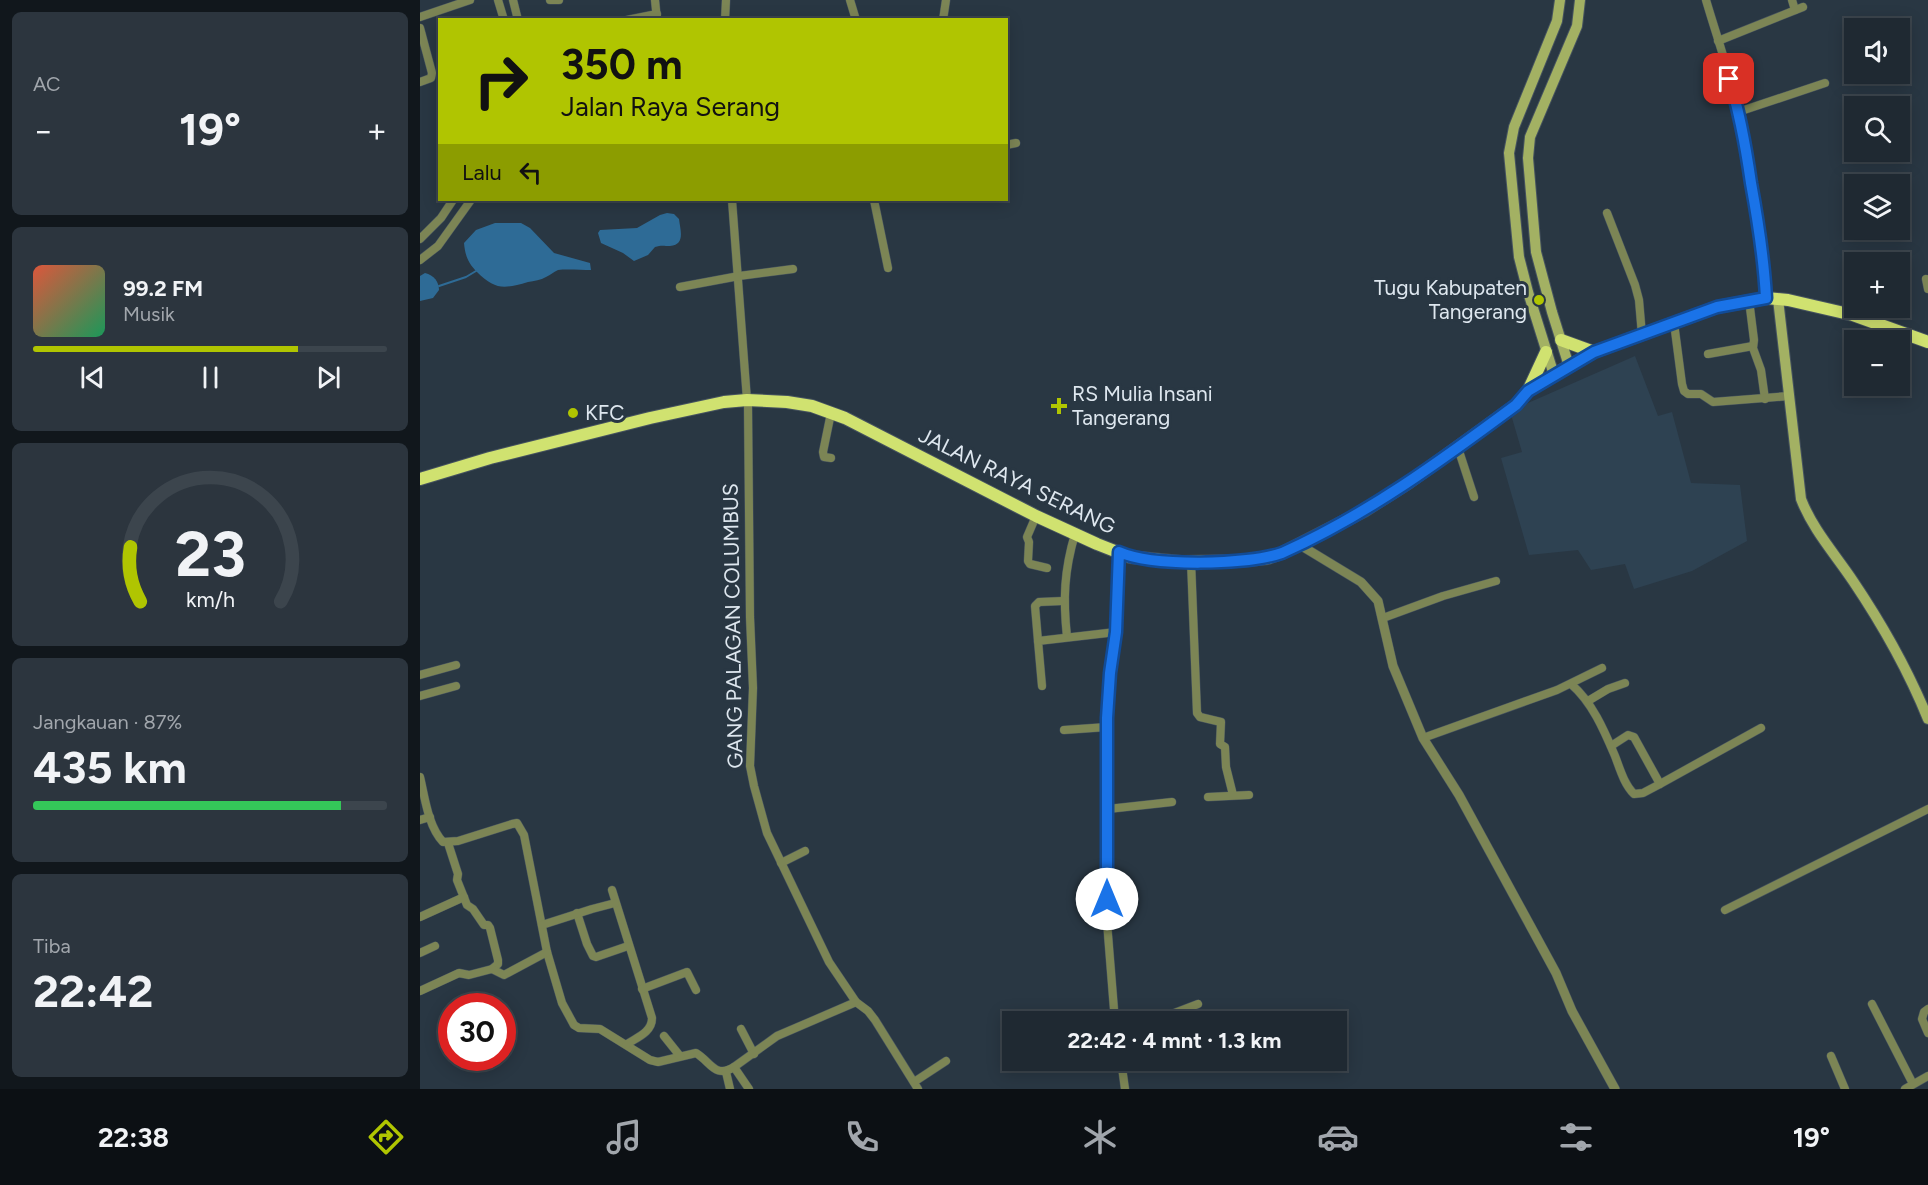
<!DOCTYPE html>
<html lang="id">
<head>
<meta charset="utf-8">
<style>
	:root { --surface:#1f2932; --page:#2c353e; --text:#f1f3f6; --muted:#a1a6ac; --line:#3c454d; --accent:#b0c501 }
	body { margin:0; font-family:Figtree,sans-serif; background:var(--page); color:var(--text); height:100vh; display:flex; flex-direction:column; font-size:22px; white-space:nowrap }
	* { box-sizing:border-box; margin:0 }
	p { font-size:20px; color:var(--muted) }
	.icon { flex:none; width:33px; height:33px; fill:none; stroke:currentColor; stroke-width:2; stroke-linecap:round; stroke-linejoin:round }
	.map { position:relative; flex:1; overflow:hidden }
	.sheet { display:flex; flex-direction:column; gap:12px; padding:12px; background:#11171c; width:420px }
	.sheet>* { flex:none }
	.banner { position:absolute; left:18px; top:18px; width:570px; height:183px; border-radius:0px; box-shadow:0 3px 15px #0003,0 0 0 2px var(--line); background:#b0c501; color:#111; overflow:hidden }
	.fabs { position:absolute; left:1424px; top:18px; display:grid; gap:12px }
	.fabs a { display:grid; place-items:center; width:66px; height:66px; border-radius:0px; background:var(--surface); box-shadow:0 3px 15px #0003,0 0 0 2px var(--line); font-size:30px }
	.speed { position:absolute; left:18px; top:993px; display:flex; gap:12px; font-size:30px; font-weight:700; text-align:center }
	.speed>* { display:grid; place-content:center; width:78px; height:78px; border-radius:50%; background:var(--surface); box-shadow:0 3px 15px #0003,0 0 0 2px var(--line); line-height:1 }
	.speed .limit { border:9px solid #d22; background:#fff; color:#111 }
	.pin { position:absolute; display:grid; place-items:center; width:51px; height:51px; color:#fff; margin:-26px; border-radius:12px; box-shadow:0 3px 9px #0006 }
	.me { position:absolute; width:66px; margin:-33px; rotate:0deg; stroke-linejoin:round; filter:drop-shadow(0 0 4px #0008) }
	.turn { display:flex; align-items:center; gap:21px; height:126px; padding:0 24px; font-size:27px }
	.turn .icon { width:78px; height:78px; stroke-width:2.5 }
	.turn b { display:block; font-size:42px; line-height:51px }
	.then { display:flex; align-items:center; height:57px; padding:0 24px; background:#0003; gap:12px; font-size:22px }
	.big { font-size:45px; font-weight:700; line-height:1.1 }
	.sheet .widget { flex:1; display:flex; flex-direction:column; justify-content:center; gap:9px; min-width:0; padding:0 21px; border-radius:9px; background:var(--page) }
	.sheet .dial { align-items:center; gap:0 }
	.dial svg { height:156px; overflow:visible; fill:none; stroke:var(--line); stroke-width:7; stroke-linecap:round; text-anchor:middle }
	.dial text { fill:var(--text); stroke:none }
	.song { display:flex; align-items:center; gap:18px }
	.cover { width:72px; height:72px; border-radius:9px; background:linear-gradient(135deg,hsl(10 70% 55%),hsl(150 70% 35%)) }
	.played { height:6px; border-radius:3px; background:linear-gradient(90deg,var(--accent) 75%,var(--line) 75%) }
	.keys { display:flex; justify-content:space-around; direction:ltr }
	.heat { display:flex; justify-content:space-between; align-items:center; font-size:33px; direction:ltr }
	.charge { height:9px; border-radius:4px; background:linear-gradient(90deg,#34c759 87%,var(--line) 0) }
	.trip { position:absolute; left:582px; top:1011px; width:345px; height:60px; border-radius:0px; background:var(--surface); box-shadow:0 3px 15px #0003,0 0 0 2px var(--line); font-weight:700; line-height:60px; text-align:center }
	.menu { display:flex; height:96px; justify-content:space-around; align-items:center; background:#0c1014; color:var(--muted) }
	.menu .icon { width:42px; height:42px }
	.menu .selected { color:var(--accent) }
	.menu b { font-size:27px; color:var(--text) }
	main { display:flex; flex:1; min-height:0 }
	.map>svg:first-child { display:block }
	.built { fill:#2e4252 }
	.water { fill:#2e6b96 }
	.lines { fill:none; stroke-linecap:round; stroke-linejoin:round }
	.stream { stroke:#2e6b96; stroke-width:2 }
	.minor-casing { stroke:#46535f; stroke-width:9 }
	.tertiary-casing { stroke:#46535f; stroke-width:10 }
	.secondary-casing { stroke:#46535f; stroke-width:12 }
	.trunk-casing { stroke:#46535f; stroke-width:14 }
	.minor { stroke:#7c8555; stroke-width:8 }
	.tertiary { stroke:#7c8555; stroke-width:9 }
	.secondary { stroke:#a3b163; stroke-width:10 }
	.trunk { stroke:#d0e270; stroke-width:12 }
	.route-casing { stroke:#114b97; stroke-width:15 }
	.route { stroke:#1a73e8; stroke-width:10 }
	.poi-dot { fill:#b0c501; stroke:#293743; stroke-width:2 }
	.labels { text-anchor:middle; stroke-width:6; stroke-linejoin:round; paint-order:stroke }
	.poi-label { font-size:21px; fill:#dee7ef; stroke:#293743; text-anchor:start }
	.street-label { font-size:21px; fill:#dee7ef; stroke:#293743 }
</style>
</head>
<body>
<main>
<section class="sheet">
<div class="widget"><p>AC</p>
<div class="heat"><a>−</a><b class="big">19°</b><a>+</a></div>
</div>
<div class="widget">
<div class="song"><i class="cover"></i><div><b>99.2 FM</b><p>Musik</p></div></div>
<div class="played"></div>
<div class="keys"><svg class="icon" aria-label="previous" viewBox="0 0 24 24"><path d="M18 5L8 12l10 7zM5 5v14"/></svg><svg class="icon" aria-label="pause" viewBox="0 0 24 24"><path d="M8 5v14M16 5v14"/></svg><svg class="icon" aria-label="next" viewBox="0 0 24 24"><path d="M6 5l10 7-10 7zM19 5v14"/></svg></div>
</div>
<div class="widget dial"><svg viewBox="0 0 100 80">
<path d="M14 69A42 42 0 1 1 86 69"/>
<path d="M14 69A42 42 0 0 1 9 41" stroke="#b0c501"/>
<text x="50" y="56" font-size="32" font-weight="700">23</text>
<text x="50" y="72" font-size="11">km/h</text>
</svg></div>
<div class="widget"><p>Jangkauan · 87%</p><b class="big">435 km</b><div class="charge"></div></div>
<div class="widget"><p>Tiba</p><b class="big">22:42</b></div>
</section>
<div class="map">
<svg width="1508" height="1089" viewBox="0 0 1508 1089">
	<rect width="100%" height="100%" fill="#293743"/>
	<path class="built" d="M1215 356 1238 416 1252 412 1271 483 1320 485 1327 541 1272 571 1214 589 1205 564 1171 570 1158 550 1109 555 1081 458 1102 452 1090 411Z"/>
	<g class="water">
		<path d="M247 213 254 214 259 219C260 229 266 245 250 246 244 246 241 245 235 247L228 255 214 261 203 253 181 243 178 233 180 230 217 228 240 215Z"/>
		<path d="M75 223H101L110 228 134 253 170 263 171 270C162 270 146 269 138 270 133 272 131 275 126 277 121 280 114 281 108 282 84 289 75 290 57 272 48 263 45 255 44 243L56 230Z"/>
		<path d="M5 273C14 275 19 282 19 290L13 298 0 301V276Z"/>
	</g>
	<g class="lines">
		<path class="stream" d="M19 286 46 277 56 271"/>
		<defs>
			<g id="minor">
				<path d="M78 0 84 20"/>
				<path d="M93 0 98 20"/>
				<path d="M130 0H139"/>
				<path d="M235 0 237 20"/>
				<path d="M430 0 436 20"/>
				<path d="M1286 0C1296 34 1308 68 1316 102 1331 165 1343 233 1346 298"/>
				<path d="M1372 0 1375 10"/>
				<path d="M0 17 50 0"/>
				<path d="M207 20 237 14"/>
				<path d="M305 20 306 0"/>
				<path d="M523 20 526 0"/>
				<path d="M0 28 12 73 11 78 0 82"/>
				<path d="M1298 41 1383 7"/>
				<path d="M1318 112 1405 83"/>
				<path d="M586 145 596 143"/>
				<path d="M312 200 327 400"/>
				<path d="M454 200 468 268"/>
				<path d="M1187 213 1215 285 1219 300 1222 335"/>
				<path d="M0 239 21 218 33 200"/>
				<path d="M0 260 18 246 51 200"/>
				<path d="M1506 279 1508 289"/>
				<path d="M260 287 319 276 373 269"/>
				<path d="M1329 300 1334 340 1333 348 1341 370 1345 399"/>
				<path d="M1254 323 1262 384 1264 391 1268 394H1281L1293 402 1369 396"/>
				<path d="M1288 354 1333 346"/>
				<path d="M328 405 330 617 333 688 330 766 334 786 347 833 409 962 436 1002 448 1011 455 1020 498 1089"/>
				<path d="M1038 448 1054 497"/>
				<path d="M411 458 404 457 403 452 411 413"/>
				<path d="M616 516 607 537 609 542 608 561 610 564 627 568"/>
				<path d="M771 561 777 713 780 717 801 722 800 744 805 747 806 767 813 795"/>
				<path d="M963 618 1023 596 1076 581"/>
				<path d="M647 637C643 599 644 571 655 534"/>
				<path d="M618 641 615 606 619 602 643 601"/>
				<path d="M0 675 36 665"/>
				<path d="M1151 684C1172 702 1184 730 1195 756 1200 769 1204 784 1214 794L1223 793 1240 784 1341 728"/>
				<path d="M622 686 618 641 696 632"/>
				<path d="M0 696 36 686"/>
				<path d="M1168 701 1188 689 1205 683"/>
				<path d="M644 730 687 727"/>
				<path d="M1003 738 1137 690 1182 668"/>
				<path d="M1191 746 1208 735 1214 737 1240 784"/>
				<path d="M0 777C5 798 8 826 23 842L38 841 92 824 97 823 104 835 127 952 142 1003 154 1025 159 1028 180 1029 230 1060 238 1062 276 1053C291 1062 295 1079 314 1067"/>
				<path d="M788 797 829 795"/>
				<path d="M688 809 752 802"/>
				<path d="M0 820 10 817"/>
				<path d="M28 843 38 874 37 880 47 905 53 909 64 925H68L70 928 78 960V964L72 969"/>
				<path d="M361 863 385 851"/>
				<path d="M192 890 232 1018C232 1032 218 1037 207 1044"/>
				<path d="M1305 910 1508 809"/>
				<path d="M157 913 167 944 173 956 176 957 208 946"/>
				<path d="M0 917 44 897"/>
				<path d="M122 925 172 909 195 903"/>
				<path d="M0 953 15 946"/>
				<path d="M222 989 267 972 276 990"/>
				<path d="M0 991 39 973 49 975 72 969 84 975 127 952"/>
				<path d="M1452 1004 1493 1084"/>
				<path d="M1508 1009 1504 1012 1502 1019 1508 1033"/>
				<path d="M695 1022 687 922 686 763 690 673 696 632 699 552"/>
				<path d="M731 1022 778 1004"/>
				<path d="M321 1029 334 1054"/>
				<path d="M244 1036 260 1056"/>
				<path d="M1411 1056 1425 1089"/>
				<path d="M701 1060 705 1089"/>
				<path d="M306 1072 310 1089"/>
				<path d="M494 1082 526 1061"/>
				<path d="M329 1089 314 1067 357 1036 436 1002"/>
				<path d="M1485 1089 1508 1076"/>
			</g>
			<path id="tertiary" d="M880 545 941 582 958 601 973 666 1003 738 1039 795 1136 973 1152 1011 1195 1089"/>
			<g id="secondary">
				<path d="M1358 299 1381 499C1393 530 1415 554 1433 581 1462 624 1488 670 1508 719"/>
				<path d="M1149 366 1132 312 1116 252 1108 158 1110 137 1157 26 1160 0"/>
				<path d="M1134 375 1108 292 1099 257 1089 153 1094 127 1137 21 1140 0"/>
			</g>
			<g id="trunk">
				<path d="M1141 340 1174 352"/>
				<path d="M1108 391 1126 352"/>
				<path d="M0 479 70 458 230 418 304 402 327 400 367 402 392 406 425 418 616 516 677 544 710 557 761 562 819 561 848 558 862 553 944 511 988 483 1096 405 1108 391 1140 371 1174 352 1297 307 1346 298 1368 300 1433 315 1508 342"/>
			</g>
		</defs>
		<use href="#minor" class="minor-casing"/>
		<use href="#tertiary" class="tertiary-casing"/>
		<use href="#secondary" class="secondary-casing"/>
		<use href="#trunk" class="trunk-casing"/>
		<use href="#minor" class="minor"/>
		<use href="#tertiary" class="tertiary"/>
		<use href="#secondary" class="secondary"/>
		<use href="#trunk" class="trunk"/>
	</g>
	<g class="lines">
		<defs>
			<path id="route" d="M687 899V718L690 673 696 632 699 552C733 567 827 565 862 553 947 515 1022 460 1096 405L1108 391 1174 352 1297 307 1346 298C1344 259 1338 221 1331 183 1326 148 1320 113 1309 79"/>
		</defs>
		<use href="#route" class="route-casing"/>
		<use href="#route" class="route"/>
	</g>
	<g class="poi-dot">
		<circle cx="1119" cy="300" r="6"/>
		<path d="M636 397h6v6h6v6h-6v6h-6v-6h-6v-6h6z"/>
		<circle cx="153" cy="413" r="6"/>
	</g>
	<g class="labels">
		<g class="poi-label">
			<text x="1107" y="295" text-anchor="end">Tugu Kabupaten<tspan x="1107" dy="24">Tangerang</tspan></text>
			<text x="652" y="401">RS Mulia Insani<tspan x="652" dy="24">Tangerang</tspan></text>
			<text x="165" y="420">KFC</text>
		</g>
		<g class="street-label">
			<text transform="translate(597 481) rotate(26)" y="7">JALAN RAYA SERANG</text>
			<text transform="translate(313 626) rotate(-91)" y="7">GANG PALAGAN COLUMBUS</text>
		</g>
	</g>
</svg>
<div class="fabs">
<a><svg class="icon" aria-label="sound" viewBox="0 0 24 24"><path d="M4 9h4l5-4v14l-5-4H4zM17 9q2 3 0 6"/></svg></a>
<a><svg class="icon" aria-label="search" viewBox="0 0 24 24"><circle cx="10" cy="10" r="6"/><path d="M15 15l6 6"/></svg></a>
<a><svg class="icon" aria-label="layers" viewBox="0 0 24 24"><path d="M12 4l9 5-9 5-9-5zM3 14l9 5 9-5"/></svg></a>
<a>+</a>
<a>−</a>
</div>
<div class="speed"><div class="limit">30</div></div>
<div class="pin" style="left:1309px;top:79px;background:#d93025"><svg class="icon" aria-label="arrive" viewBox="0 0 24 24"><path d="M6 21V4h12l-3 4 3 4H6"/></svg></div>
<svg class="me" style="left:687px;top:899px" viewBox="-20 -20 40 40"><circle r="19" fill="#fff"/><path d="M0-13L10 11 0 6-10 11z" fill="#1a73e8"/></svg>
<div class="trip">22:42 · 4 mnt · 1.3 km</div>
<div class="banner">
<div class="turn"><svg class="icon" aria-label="right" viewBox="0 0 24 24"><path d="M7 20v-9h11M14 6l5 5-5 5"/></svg><div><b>350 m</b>Jalan Raya Serang</div></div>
<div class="then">Lalu<svg class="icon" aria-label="left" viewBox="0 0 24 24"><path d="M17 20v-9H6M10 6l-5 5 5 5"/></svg></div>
</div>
</div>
</main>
<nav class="menu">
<b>22:38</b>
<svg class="icon selected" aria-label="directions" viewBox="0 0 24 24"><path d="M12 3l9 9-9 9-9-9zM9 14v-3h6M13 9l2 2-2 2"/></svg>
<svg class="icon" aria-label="music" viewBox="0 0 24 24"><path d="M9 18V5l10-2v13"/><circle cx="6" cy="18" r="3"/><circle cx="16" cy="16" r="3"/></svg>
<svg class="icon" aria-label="phone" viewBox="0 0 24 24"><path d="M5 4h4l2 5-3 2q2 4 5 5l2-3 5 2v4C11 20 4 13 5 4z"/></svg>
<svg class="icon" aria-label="climate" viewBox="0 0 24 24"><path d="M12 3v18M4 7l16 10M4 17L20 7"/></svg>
<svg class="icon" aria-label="car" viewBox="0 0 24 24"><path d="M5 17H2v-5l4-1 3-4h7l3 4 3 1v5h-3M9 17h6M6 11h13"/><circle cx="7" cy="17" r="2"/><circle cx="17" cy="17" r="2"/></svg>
<svg class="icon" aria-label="filters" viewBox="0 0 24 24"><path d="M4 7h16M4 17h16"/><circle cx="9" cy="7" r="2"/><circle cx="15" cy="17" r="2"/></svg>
<b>19°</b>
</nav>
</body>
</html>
